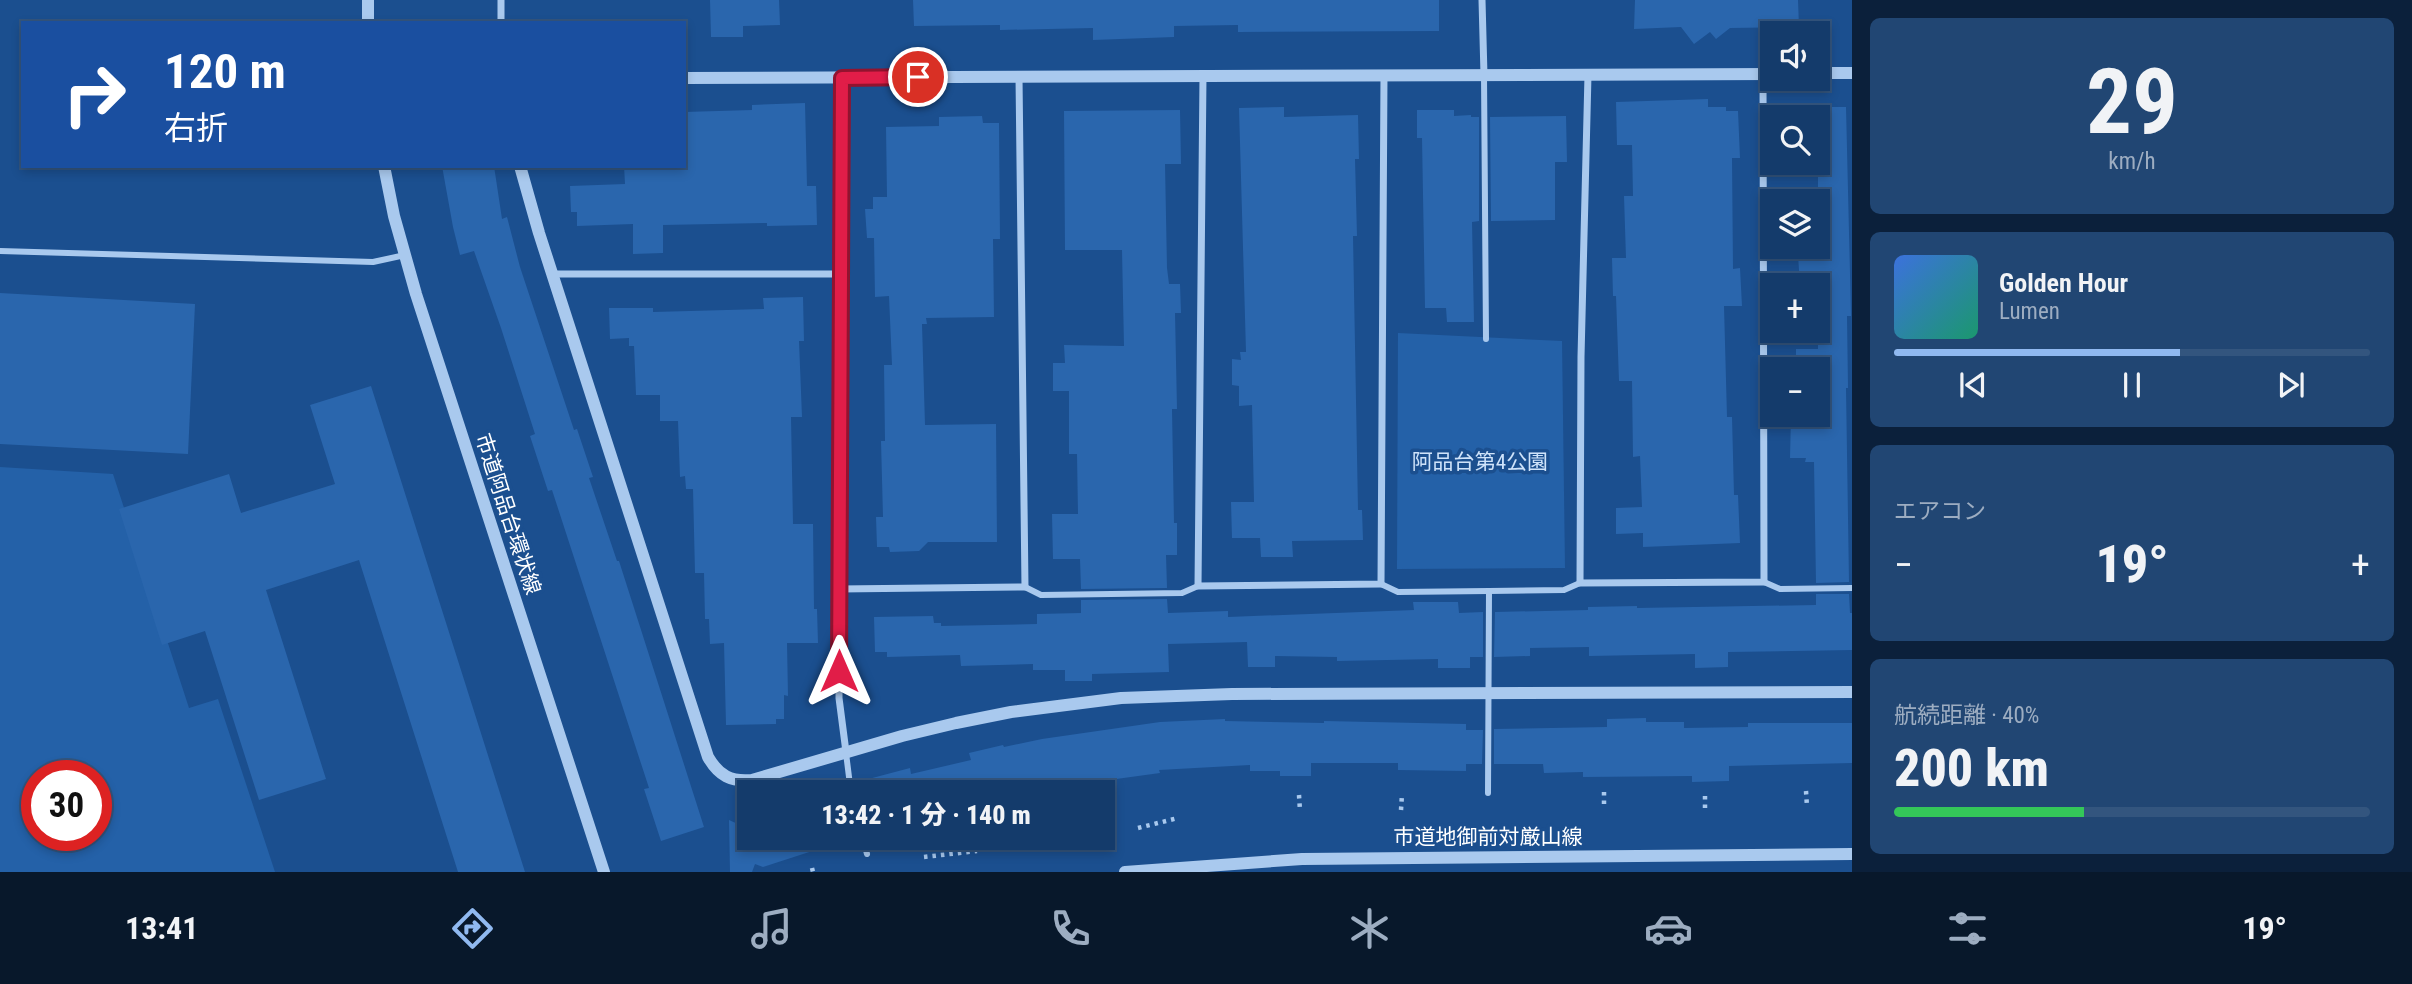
<!DOCTYPE html>
<html lang="ja">
<head>
<meta charset="utf-8">
<style>
	:root { --surface:#143b6b; --page:#214673; --text:#f1f3f6; --muted:#9dadc1; --line:#33557e; --accent:#90b9f0 }
	body { margin:0; font-family:"Roboto Condensed","Noto Sans JP",sans-serif; background:var(--page); color:var(--text); height:100vh; display:flex; flex-direction:column; font-size:26px; white-space:nowrap }
	* { box-sizing:border-box; margin:0 }
	p { font-size:23px; color:var(--muted) }
	.icon { flex:none; width:38px; height:38px; fill:none; stroke:currentColor; stroke-width:2; stroke-linecap:round; stroke-linejoin:round }
	.map { position:relative; flex:1; overflow:hidden }
	.sheet { display:flex; flex-direction:column; gap:18px; padding:18px; background:#0b203b; width:560px }
	.sheet>* { flex:none }
	.guide { position:absolute; left:21px; top:21px; width:665px; height:147px; border-radius:0px; box-shadow:0 4px 10px #0003,0 0 0 2px var(--line); background:#1a4fa0; color:#fff; overflow:hidden }
	.fabs { position:absolute; left:1760px; top:21px; display:grid; gap:14px }
	.fabs a { display:grid; place-items:center; width:70px; height:70px; border-radius:0px; background:var(--surface); box-shadow:0 4px 10px #0003,0 0 0 2px var(--line); font-size:35px }
	.speed { position:absolute; left:21px; top:760px; display:flex; gap:14px; font-size:35px; font-weight:700; text-align:center }
	.speed>* { display:grid; place-content:center; width:91px; height:91px; border-radius:50%; background:var(--surface); box-shadow:0 4px 10px #0003,0 0 0 2px var(--line); line-height:1 }
	.speed .limit { border:10px solid #d22; background:#fff; color:#111 }
	.pin { position:absolute; display:grid; place-items:center; width:60px; height:60px; color:#fff; margin:-30px; border:4px solid #fff; border-radius:50%; box-shadow:0 2px 7px #0007 }
	.me { position:absolute; width:77px; margin:-38px; rotate:0deg; stroke-linejoin:round; filter:drop-shadow(0 0 5px #0008) }
	.turn { display:flex; align-items:center; gap:24px; height:147px; padding:0 28px; font-size:32px }
	.turn .icon { width:91px; height:91px; stroke-width:2.5 }
	.turn b { display:block; font-size:49px; line-height:60px }
	.big { font-size:52px; font-weight:800; line-height:1.1 }
	.sheet .tile { flex:1; display:flex; flex-direction:column; justify-content:center; gap:10px; min-width:0; padding:0 24px; border-radius:10px; background:var(--page) }
	.sheet .dial { align-items:center; gap:0 }
	.dial b { font-size:91px; line-height:1 }
	.song { display:flex; align-items:center; gap:21px }
	.cover { width:84px; height:84px; border-radius:10px; background:linear-gradient(135deg,hsl(220 70% 55%),hsl(160 70% 35%)) }
	.played { height:7px; border-radius:4px; background:linear-gradient(90deg,var(--accent) 60%,var(--line) 60%) }
	.keys { display:flex; justify-content:space-around; direction:ltr }
	.heat { display:flex; justify-content:space-between; align-items:center; font-size:38px; direction:ltr }
	.charge { height:10px; border-radius:5px; background:linear-gradient(90deg,#34c759 40%,var(--line) 0) }
	.trip { position:absolute; left:737px; top:780px; width:378px; height:70px; border-radius:0px; background:var(--surface); box-shadow:0 4px 10px #0003,0 0 0 2px var(--line); font-weight:800; line-height:70px; text-align:center }
	.menu { display:flex; height:112px; justify-content:space-around; align-items:center; background:#08182b; color:var(--muted) }
	.menu .icon { width:49px; height:49px }
	.menu .on { color:var(--accent) }
	.menu b { font-size:32px; color:var(--text) }
	main { display:flex; flex:1; min-height:0 }
	.map>svg:first-child { display:block }
	.green { fill:#2461a8; fill-rule:evenodd }
	.building { fill:#2a66ad }
	.lines { fill:none; stroke-linecap:round; stroke-linejoin:round }
	.path { stroke:#a9c9ee; stroke-width:4.5; stroke-dasharray:3.5 5; stroke-linecap:butt }
	.pedestrian { stroke:#a9c9ee; stroke-width:6 }
	.minor { stroke:#a9c9ee; stroke-width:7 }
	.tertiary { stroke:#a9c9ee; stroke-width:12 }
	.route-casing { stroke:#92132f; stroke-width:18 }
	.route { stroke:#e11d48; stroke-width:12 }
	.labels { text-anchor:middle; stroke-width:7; stroke-linejoin:round; paint-order:stroke }
	.park-label { font-size:21px; fill:#cfe3fa; stroke:#1b4f8f }
	.street-label { font-size:21px; fill:#fff; stroke:#1b4f8f }
</style>
</head>
<body>
<main>
<div class="map">
<svg width="1852" height="872" viewBox="0 0 1852 872">
	<rect width="100%" height="100%" fill="#1b4f8f"/>
	<g class="green">
		<path d="M1398 333 1562 341 1565 568 1397 569Z"/>
		<path d="M0 467 113 474 189 708 218 699 275 872H0ZM37 775H96V835H37Z"/>
	</g>
	<g class="building">
		<path d="M710 0H779L780 25 743 26V37H711Z"/>
		<path d="M913 0H1439V31L1238 32V25L1174 26V37L1093 40V28L1000 30V25L914 26Z"/>
		<path d="M1635 0H1798L1799 27 1730 28 1716 39 1710 32 1694 44 1681 27 1634 29Z"/>
		<path d="M1708 99V107H1726V111H1738L1740 158H1732L1733 269 1740 268 1742 306H1724L1727 417H1732L1734 495H1738L1740 543 1643 547V533L1616 534V508L1642 507 1640 456 1633 457 1632 381H1619L1616 296H1613L1612 258H1626L1624 196H1633L1632 145H1617L1616 102Z"/>
		<path d="M805 103 807 186H816L817 225 767 226V223L663 225V253L633 254V224L577 226V212H571L570 186 625 184 624 166H684V112L752 110V105Z"/>
		<path d="M1284 107V117L1358 115 1359 159H1355L1357 236H1353L1358 510H1362L1363 540 1292 541 1293 557H1261L1260 538H1232L1231 502H1254L1252 405 1239 406V386L1232 385V359L1241 360 1240 352H1246L1239 108Z"/>
		<path d="M1818 107H1846L1851 316H1847L1848 388H1846L1849 582 1816 583 1814 462H1805L1806 458H1790L1791 415H1818V369H1790V367H1796V349H1818V285H1800L1798 255H1818Z"/>
		<path d="M1180 110 1181 164H1165L1167 268 1169 284H1180L1181 313H1175L1177 409H1172L1174 523H1177V555H1166L1167 588 1081 589 1080 559H1053L1052 514H1078L1077 454H1069V391H1053V363H1065L1064 345 1124 346 1122 250H1065L1064 111Z"/>
		<path d="M1417 110H1454V116L1471 115V117H1479V221L1472 222 1474 322H1447L1446 308H1425L1422 138H1417Z"/>
		<path d="M982 116 983 123H999L1000 239H993L994 317 926 318 927 324H922L925 425 996 424 997 542H928L919 551 890 552 889 547H877L876 517H883L881 441H885L884 365H892L889 296 875 297 874 238H867L865 209H873V197H887L886 127 939 126V117Z"/>
		<path d="M1566 116 1567 162H1555V220L1491 221 1490 117Z"/>
		<path d="M442 166H494L502 219 507 217 520 267 574 430 577 429 593 477 589 478 617 561H619L704 827 661 841 644 789 649 788 621 702 552 490 548 491 530 436 535 434 501 328 474 251 460 255 453 227Z"/>
		<path d="M0 293 195 304 188 454 0 444Z"/>
		<path d="M803 297 804 341H799L802 417H791L793 524H813L814 609H817L818 643H787L788 696 784 695V719H776V724L726 725 724 643 710 644 709 619H705L704 573H695L693 489H686L685 476 680 477 678 421H660V395H636L634 346H629V338L610 339 609 308H653V312L764 309 763 298Z"/>
		<path d="M371 386 479 727 525 872H458L359 560 266 590 326 779 259 800 205 631 162 645 119 509 229 474 241 513 335 484 310 405Z"/>
		<path d="M1816 594H1849L1850 613H1852V650L1728 652V667L1695 668V654L1589 656V647L1530 648V656L1494 657 1495 612 1588 610V607L1637 606V608L1816 605Z"/>
		<path d="M1167 599 1168 613 1228 611V617L1414 610 1413 602H1458L1459 613 1483 612V657H1470V668H1438V659L1337 661V657L1275 656V667H1248L1247 642 1168 644 1169 672 1092 674V681H1065V670H1033V664L961 666 960 655 887 657V652H875L874 617 933 616 934 623H941V626L1037 624V614L1081 613V600Z"/>
		<path d="M1646 718V722H1684V728L1748 727V723H1852V763L1729 766V781L1692 782V776L1583 777V772L1544 773 1543 764H1494V729L1607 727V719Z"/>
		<path d="M1225 719V721L1324 723V721L1466 724V730H1483L1482 764H1466V771L1398 770V763H1311V776H1280V771H1250V765L1159 770 1160 773 1087 783 1088 786 1055 793H864L861 781 910 768 911 774 971 760 969 753 1003 745 1004 747 1042 739 1160 722Z"/>
		<path d="M729 820 749 829V838H833L834 844 763 867 755 864 752 872H730Z"/>
	</g>
	<g class="lines">
		<g class="path">
			<path d="M1806 791 1807 807"/>
			<path d="M1604 792V808"/>
			<path d="M1299 795 1300 811"/>
			<path d="M1705 808V792"/>
			<path d="M1401 810 1402 794"/>
			<path d="M1138 828 1178 818"/>
			<path d="M1017 844V848"/>
			<path d="M924 857 977 851"/>
			<path d="M812 868 813 872"/>
		</g>
		<g class="pedestrian">
			<path d="M1484 75 1486 339"/>
			<path d="M0 251 373 262 405 255"/>
			<path d="M1764 582 1780 589 1852 588"/>
			<path d="M1381 584 1398 592 1489 591 1564 590 1580 583"/>
			<path d="M1025 587 1041 595 1182 593 1198 586"/>
			<path d="M846 753 851 793"/>
			<path d="M1488 793 1489 591"/>
			<path d="M863 838 867 854"/>
		</g>
		<g class="minor">
			<path d="M501 0V23"/>
			<path d="M1482 0 1484 75"/>
			<path d="M1588 75 1581 357 1580 583 1764 582 1763 74"/>
			<path d="M1203 76 1198 586 1381 584 1384 75"/>
			<path d="M842 78 839 698 846 752"/>
			<path d="M552 274H841"/>
			<path d="M839 589 1025 587 1019 77"/>
		</g>
		<g class="tertiary">
			<path d="M368 0V23"/>
			<path d="M1818 73H1852"/>
			<path d="M684 78 1773 74"/>
			<path d="M384 166 394 216 416 294 604 872"/>
			<path d="M520 166 539 233 708 757C719 776 731 782 752 780L902 736 956 723 1011 712 1121 698 1232 694 1852 692"/>
			<path d="M1125 872 1302 859 1852 854"/>
		</g>
	</g>
	<g class="lines">
		<defs>
			<path id="route" d="M839 671 842 78 918 77"/>
		</defs>
		<use href="#route" class="route-casing"/>
		<use href="#route" class="route"/>
	</g>
	<g class="labels">
		<g class="park-label">
			<text x="1480" y="469">阿品台第4公園</text>
		</g>
		<g class="street-label">
			<text transform="translate(508 514) rotate(72)" y="7">市道阿品台環状線</text>
			<text x="1488" y="844">市道地御前対厳山線</text>
		</g>
	</g>
</svg>
<div class="fabs">
<a><svg class="icon" aria-label="sound" viewBox="0 0 24 24"><path d="M4 9h4l5-4v14l-5-4H4zM17 9q2 3 0 6"/></svg></a>
<a><svg class="icon" aria-label="search" viewBox="0 0 24 24"><circle cx="10" cy="10" r="6"/><path d="M15 15l6 6"/></svg></a>
<a><svg class="icon" aria-label="layers" viewBox="0 0 24 24"><path d="M12 4l9 5-9 5-9-5zM3 14l9 5 9-5"/></svg></a>
<a>+</a>
<a>−</a>
</div>
<div class="speed"><div class="limit">30</div></div>
<div class="pin" style="left:918px;top:77px;background:#d93025"><svg class="icon" aria-label="arrive" viewBox="0 0 24 24"><path d="M6 21V4h12l-3 4 3 4H6"/></svg></div>
<svg class="me" style="left:839px;top:671px" viewBox="-20 -20 40 40"><path d="M0-17L14 15 0 8-14 15z" fill="#e11d48" stroke="#fff" stroke-width="4"/></svg>
<div class="trip">13:42 · 1 分 · 140 m</div>
<div class="guide">
<div class="turn"><svg class="icon" aria-label="right" viewBox="0 0 24 24"><path d="M7 20v-9h11M14 6l5 5-5 5"/></svg><div><b>120 m</b>右折</div></div>
</div>
</div>
<section class="sheet">
<div class="tile dial"><b>29</b><p>km/h</p></div>
<div class="tile">
<div class="song"><i class="cover"></i><div><b>Golden Hour</b><p>Lumen</p></div></div>
<div class="played"></div>
<div class="keys"><svg class="icon" aria-label="previous" viewBox="0 0 24 24"><path d="M18 5L8 12l10 7zM5 5v14"/></svg><svg class="icon" aria-label="pause" viewBox="0 0 24 24"><path d="M8 5v14M16 5v14"/></svg><svg class="icon" aria-label="next" viewBox="0 0 24 24"><path d="M6 5l10 7-10 7zM19 5v14"/></svg></div>
</div>
<div class="tile"><p>エアコン</p>
<div class="heat"><a>−</a><b class="big">19°</b><a>+</a></div>
</div>
<div class="tile"><p>航続距離 · 40%</p><b class="big">200 km</b><div class="charge"></div></div>
</section>
</main>
<nav class="menu">
<b>13:41</b>
<svg class="icon on" aria-label="directions" viewBox="0 0 24 24"><path d="M12 3l9 9-9 9-9-9zM9 14v-3h6M13 9l2 2-2 2"/></svg>
<svg class="icon" aria-label="music" viewBox="0 0 24 24"><path d="M9 18V5l10-2v13"/><circle cx="6" cy="18" r="3"/><circle cx="16" cy="16" r="3"/></svg>
<svg class="icon" aria-label="phone" viewBox="0 0 24 24"><path d="M5 4h4l2 5-3 2q2 4 5 5l2-3 5 2v4C11 20 4 13 5 4z"/></svg>
<svg class="icon" aria-label="climate" viewBox="0 0 24 24"><path d="M12 3v18M4 7l16 10M4 17L20 7"/></svg>
<svg class="icon" aria-label="car" viewBox="0 0 24 24"><path d="M5 17H2v-5l4-1 3-4h7l3 4 3 1v5h-3M9 17h6M6 11h13"/><circle cx="7" cy="17" r="2"/><circle cx="17" cy="17" r="2"/></svg>
<svg class="icon" aria-label="filters" viewBox="0 0 24 24"><path d="M4 7h16M4 17h16"/><circle cx="9" cy="7" r="2"/><circle cx="15" cy="17" r="2"/></svg>
<b>19°</b>
</nav>
</body>
</html>
